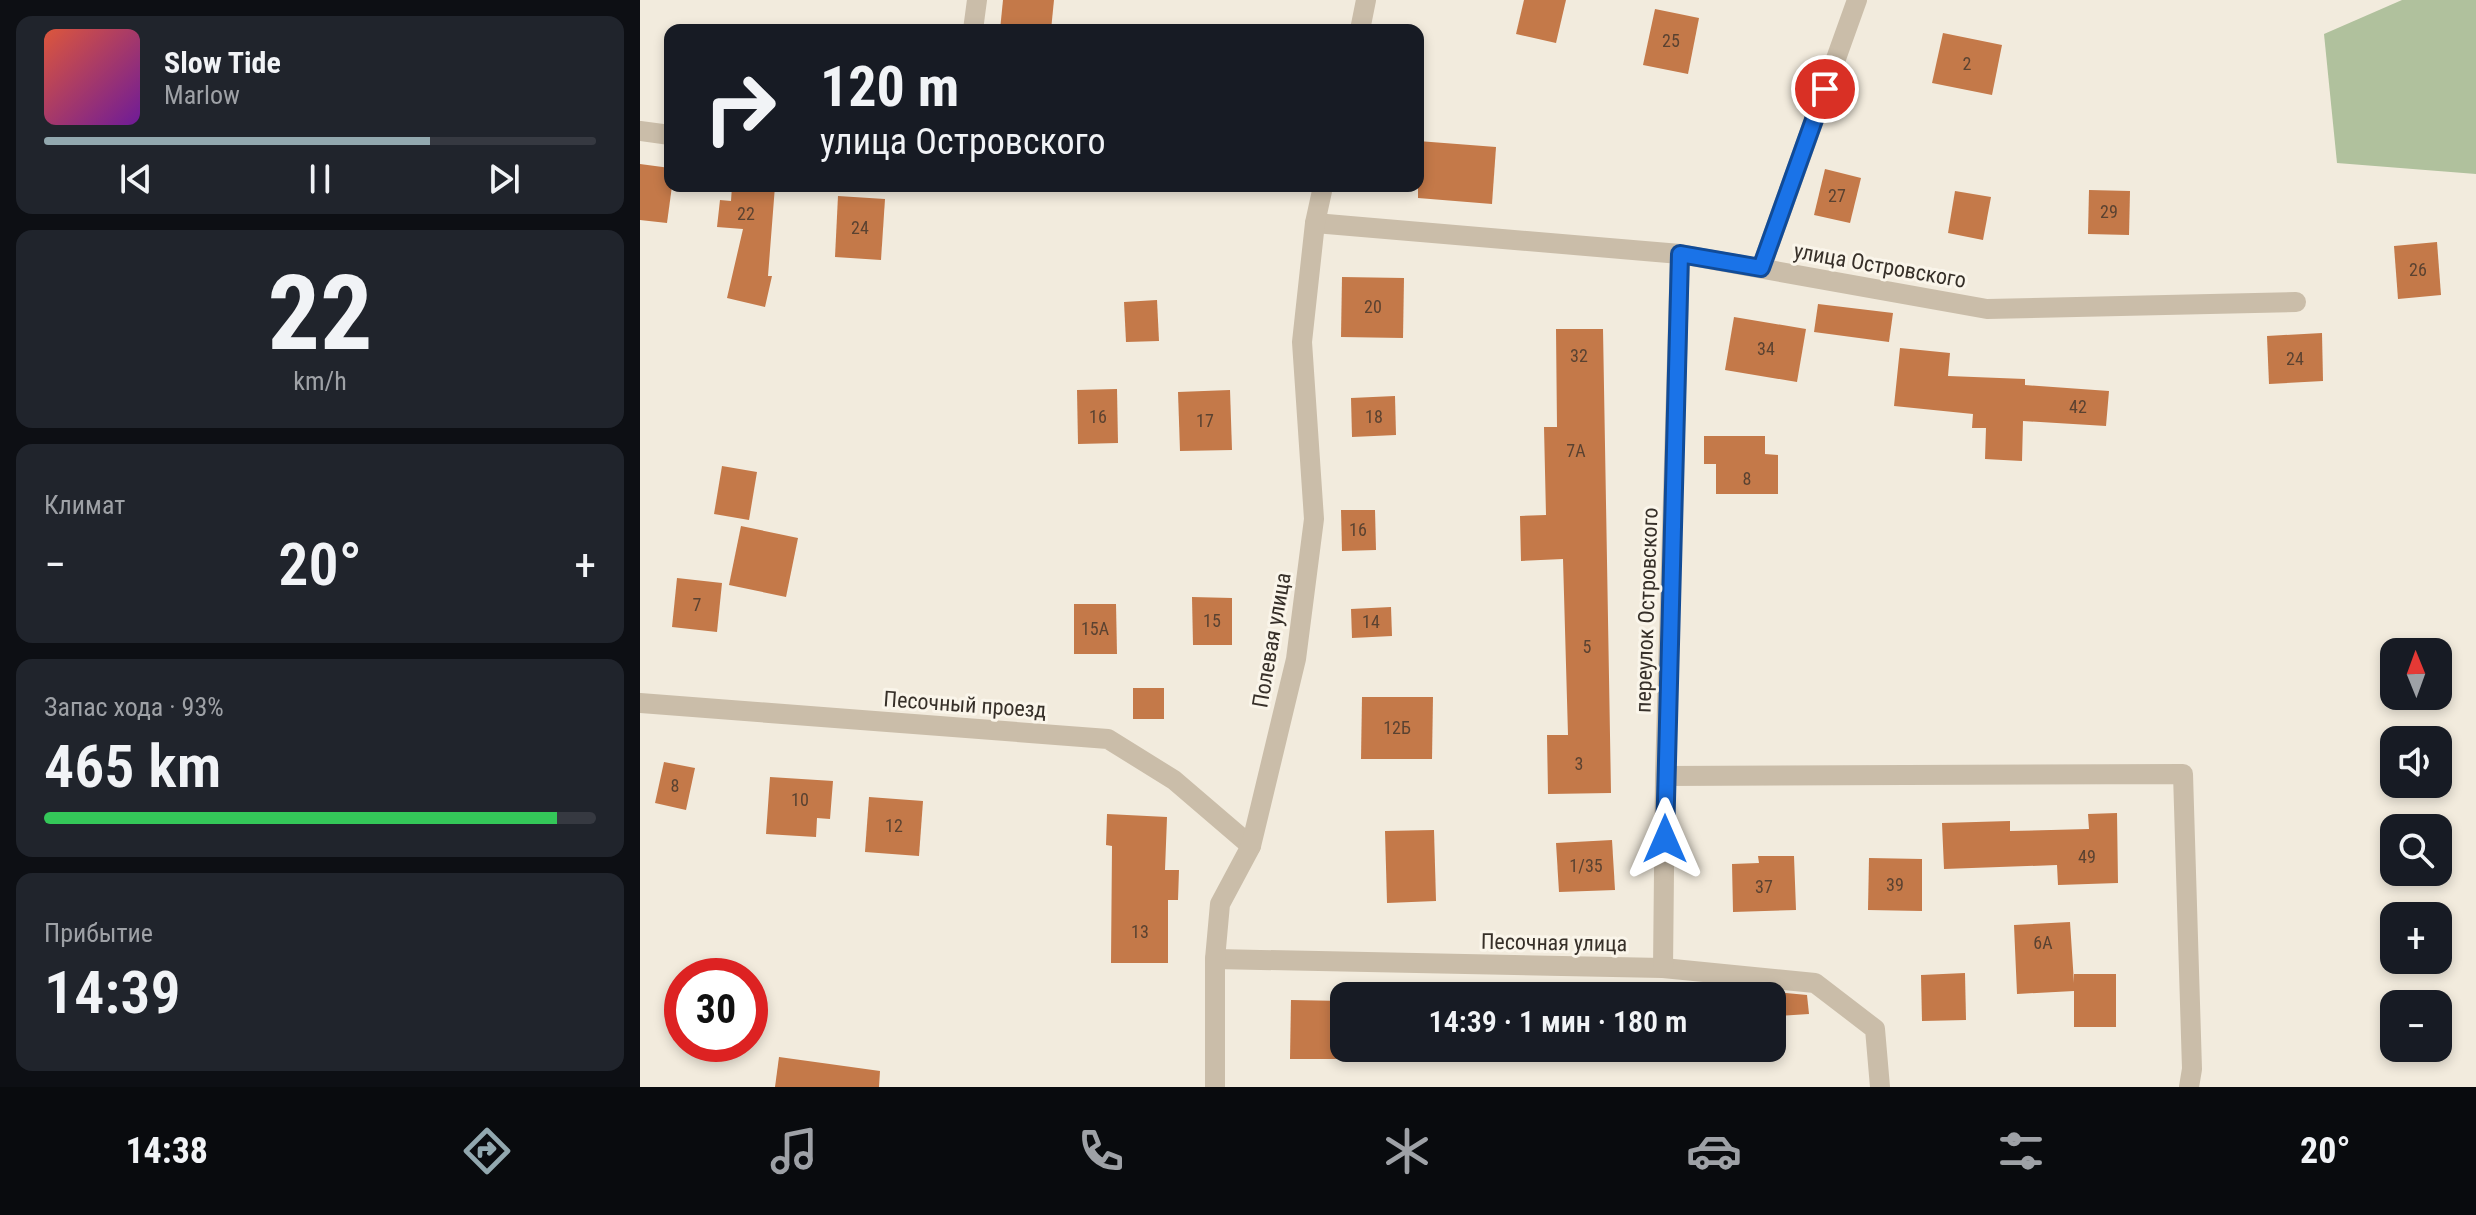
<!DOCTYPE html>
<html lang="ru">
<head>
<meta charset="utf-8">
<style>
	:root { --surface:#171b24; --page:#20242c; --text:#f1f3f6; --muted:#9ea1a6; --line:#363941; --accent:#92a8af }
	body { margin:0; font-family:"Roboto Condensed",sans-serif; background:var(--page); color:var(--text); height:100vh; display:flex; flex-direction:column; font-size:30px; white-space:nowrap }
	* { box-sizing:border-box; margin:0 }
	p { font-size:26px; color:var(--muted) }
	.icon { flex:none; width:44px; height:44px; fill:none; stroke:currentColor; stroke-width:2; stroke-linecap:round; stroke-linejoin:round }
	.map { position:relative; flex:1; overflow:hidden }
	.side { display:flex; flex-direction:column; gap:16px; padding:16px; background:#0d0f14; width:640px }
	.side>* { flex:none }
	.hud { position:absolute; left:24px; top:24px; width:760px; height:168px; border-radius:16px; box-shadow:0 4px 12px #0003; background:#171b24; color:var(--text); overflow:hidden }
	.needle { width:52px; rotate:359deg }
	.fabs { position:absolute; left:1740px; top:638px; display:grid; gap:16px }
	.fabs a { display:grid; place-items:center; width:72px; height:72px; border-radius:16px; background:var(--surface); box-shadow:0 4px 12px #0003; font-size:40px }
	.speed { position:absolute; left:24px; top:958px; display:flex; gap:16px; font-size:40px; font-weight:700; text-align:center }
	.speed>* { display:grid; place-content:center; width:104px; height:104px; border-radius:50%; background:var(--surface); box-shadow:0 4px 12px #0003; line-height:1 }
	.speed .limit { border:12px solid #d22; background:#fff; color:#111 }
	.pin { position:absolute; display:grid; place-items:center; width:68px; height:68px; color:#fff; margin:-34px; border:4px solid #fff; border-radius:50%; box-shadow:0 2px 8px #0007 }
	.me { position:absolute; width:88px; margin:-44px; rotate:0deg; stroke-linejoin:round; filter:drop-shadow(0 0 6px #0008) }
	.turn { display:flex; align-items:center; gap:28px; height:168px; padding:0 24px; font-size:36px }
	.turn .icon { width:104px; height:104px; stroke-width:2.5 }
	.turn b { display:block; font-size:56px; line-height:68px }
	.big { font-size:60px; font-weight:600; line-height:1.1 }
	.side .tile { flex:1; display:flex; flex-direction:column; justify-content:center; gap:12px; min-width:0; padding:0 28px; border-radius:16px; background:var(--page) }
	.side .dial { align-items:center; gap:0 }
	.dial b { font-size:104px; line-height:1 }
	.song { display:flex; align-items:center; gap:24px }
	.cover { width:96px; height:96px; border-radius:12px; background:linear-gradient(135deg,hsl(10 70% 55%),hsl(280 70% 35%)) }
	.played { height:8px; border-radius:4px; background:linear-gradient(90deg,var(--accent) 70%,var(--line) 70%) }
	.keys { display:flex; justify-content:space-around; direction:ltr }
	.heat { display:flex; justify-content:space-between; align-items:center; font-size:44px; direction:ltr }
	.charge { height:12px; border-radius:6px; background:linear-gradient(90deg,#34c759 93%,var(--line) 0) }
	.trip { position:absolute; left:690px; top:982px; width:456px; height:80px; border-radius:16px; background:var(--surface); box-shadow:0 4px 12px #0003; font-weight:600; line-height:80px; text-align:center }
	.tab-bar { display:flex; height:128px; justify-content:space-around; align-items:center; background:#090b0e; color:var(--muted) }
	.tab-bar .icon { width:56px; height:56px }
	.tab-bar .selected { color:var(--accent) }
	.tab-bar b { font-size:36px; color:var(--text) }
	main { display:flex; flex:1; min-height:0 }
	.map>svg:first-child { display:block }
	.green { fill:#b0c19d }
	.building { fill:#c47949 }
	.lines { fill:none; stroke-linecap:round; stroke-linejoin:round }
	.minor { stroke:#cabda9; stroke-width:20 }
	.route-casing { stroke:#114b97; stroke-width:20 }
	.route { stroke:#1a73e8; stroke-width:14 }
	.labels { text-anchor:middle; stroke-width:6; stroke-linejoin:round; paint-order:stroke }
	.number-label { font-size:18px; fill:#5a4231 }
	.street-label { font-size:22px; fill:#373029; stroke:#faf5ea }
</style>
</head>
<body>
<main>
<section class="side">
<div class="tile">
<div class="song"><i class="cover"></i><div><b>Slow Tide</b><p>Marlow</p></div></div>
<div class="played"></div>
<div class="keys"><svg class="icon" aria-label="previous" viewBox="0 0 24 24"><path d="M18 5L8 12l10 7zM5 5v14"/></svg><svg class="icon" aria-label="pause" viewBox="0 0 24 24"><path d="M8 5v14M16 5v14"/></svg><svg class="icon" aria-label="next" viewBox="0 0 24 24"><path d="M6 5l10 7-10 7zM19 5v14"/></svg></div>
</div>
<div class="tile dial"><b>22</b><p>km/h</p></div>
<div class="tile"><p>Климат</p>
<div class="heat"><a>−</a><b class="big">20°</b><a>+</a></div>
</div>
<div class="tile"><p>Запас хода · 93%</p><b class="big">465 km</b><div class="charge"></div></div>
<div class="tile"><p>Прибытие</p><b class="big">14:39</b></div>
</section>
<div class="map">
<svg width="1836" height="1087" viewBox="0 0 1836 1087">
	<rect width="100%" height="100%" fill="#f2ebdd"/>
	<path class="green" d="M1762 0H1836V174L1697 163 1684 34Z"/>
	<g class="building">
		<path d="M363 0H414L411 30H360Z"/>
		<path d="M884 0H926L916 43 876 34Z"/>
		<path d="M1015 9 1059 18 1048 74 1003 65Z"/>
		<path d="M1303 33 1362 45 1352 95 1292 83Z"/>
		<path d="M778 141 856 147 852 204 778 198Z"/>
		<path d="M0 164 30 168 32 186 27 223 0 220Z"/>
		<path d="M1185 169 1221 178 1210 223 1174 215Z"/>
		<path d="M92 186H135L128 276H132L125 307 87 298 103 229 77 227 80 200 91 201Z"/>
		<path d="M1449 190 1490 191 1489 235 1448 234Z"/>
		<path d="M1315 191 1351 197 1343 240 1308 233Z"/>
		<path d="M198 196 245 199 241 260 195 257Z"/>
		<path d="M1797 242 1801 295 1758 299 1754 246Z"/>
		<path d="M702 277 764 278 763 338 701 337Z"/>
		<path d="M517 300 519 341 486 342 484 302Z"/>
		<path d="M1178 304 1253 313 1249 342 1174 332Z"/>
		<path d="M1094 317 1166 329 1157 382 1085 370Z"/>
		<path d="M916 329H963L971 793 908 794 907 735H928L923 559 881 561 880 516 906 515 904 427H917Z"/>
		<path d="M1682 333 1683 381 1629 384 1627 336Z"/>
		<path d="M1260 348 1310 353 1308 376 1385 379V385L1469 391 1466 426 1383 421 1382 461 1345 459 1346 428H1332L1333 414 1254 406Z"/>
		<path d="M477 389 478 443 438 444 437 390Z"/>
		<path d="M590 390 592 450 540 451 538 392Z"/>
		<path d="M755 396 756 435 712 437 711 398Z"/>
		<path d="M1064 436H1125V454L1138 455V494H1076V464H1064Z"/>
		<path d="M82 466 117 472 109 520 74 514Z"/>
		<path d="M701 510H735L736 550 702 551Z"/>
		<path d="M101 526 158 538 146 597 89 585Z"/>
		<path d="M37 578 82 583 77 632 32 627Z"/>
		<path d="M552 597 592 598V645H553Z"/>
		<path d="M434 604H476L477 654H434Z"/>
		<path d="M751 607 752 636 712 638 711 609Z"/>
		<rect x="493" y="688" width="31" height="31"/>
		<path d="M722 697H793L792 759H721Z"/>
		<path d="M24 762 55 768 46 810 15 803Z"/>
		<path d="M130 777 193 781 190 819 177 818 176 837 126 834Z"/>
		<path d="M229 797 283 801 279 856 225 852Z"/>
		<path d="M1477 813 1478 883 1418 885 1417 865 1304 869 1302 823 1370 821V831L1449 829 1448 814Z"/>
		<path d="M467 814 527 817 525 870H539L538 900H528V963H471L472 846 466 845Z"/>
		<path d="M794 830 796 901 747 903 745 831Z"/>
		<path d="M972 840 975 890 919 892 916 843Z"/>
		<path d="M1118 856H1154L1156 910 1093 912 1092 864 1119 863Z"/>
		<path d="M1229 858 1282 859V911L1228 910Z"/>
		<path d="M1430 922 1434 983V974H1476V1027H1434V991L1377 994 1374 925Z"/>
		<path d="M1325 973 1326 1020 1282 1021 1281 975Z"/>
		<path d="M1135 992 1167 995 1169 1014 1136 1016Z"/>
		<path d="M651 1000 704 1001V1059H650Z"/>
		<path d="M139 1057 240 1071 239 1087H135Z"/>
	</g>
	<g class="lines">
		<g class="minor">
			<path d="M333 30 337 0"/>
			<path d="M720 30 726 0"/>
			<path d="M0 131 30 135"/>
			<path d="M675 223 1040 254 1347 309 1656 302"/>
			<path d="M1121 268 1217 0"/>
			<path d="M0 703 468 739 534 780 611 846"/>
			<path d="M1025 776 1543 774 1552 1069 1549 1087"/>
			<path d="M575 959 1023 968 1175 983 1235 1029 1240 1087"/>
			<path d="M1023 968 1025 776 1040 254"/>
			<path d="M575 1087V959L580 904 611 846 656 659 674 519 662 342 675 223 682 191"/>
		</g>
	</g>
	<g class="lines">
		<defs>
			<path id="route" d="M1025 839 1040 254 1121 268 1185 89"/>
		</defs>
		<use href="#route" class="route-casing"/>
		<use href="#route" class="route"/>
	</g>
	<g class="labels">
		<g class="number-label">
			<text x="1031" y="47">25</text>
			<text x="1327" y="70">2</text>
			<text x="1197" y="202">27</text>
			<text x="1469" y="218">29</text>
			<text x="106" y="220">22</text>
			<text x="220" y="234">24</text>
			<text x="1778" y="276">26</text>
			<text x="733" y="313">20</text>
			<text x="1126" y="355">34</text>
			<text x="939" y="362">32</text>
			<text x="1655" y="365">24</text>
			<text x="1438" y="413">42</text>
			<text x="458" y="423">16</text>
			<text x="734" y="423">18</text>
			<text x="565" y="427">17</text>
			<text x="936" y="457">7А</text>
			<text x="1107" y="485">8</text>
			<text x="718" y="536">16</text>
			<text x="57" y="611">7</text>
			<text x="572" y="627">15</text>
			<text x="731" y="628">14</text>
			<text x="455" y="635">15А</text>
			<text x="947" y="653">5</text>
			<text x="757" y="734">12Б</text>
			<text x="939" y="770">3</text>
			<text x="35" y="792">8</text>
			<text x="160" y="806">10</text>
			<text x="254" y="832">12</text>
			<text x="1447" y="863">49</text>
			<text x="946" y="872">1/35</text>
			<text x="1255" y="891">39</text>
			<text x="1124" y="893">37</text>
			<text x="500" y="938">13</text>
			<text x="1403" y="949">6А</text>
		</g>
		<g class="street-label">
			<text transform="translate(1240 265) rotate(10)" y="8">улица Островского</text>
			<text transform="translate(1006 610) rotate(-88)" y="8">переулок Островского</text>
			<text transform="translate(631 640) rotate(-80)" y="8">Полевая улица</text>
			<text transform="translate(325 704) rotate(4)" y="8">Песочный проезд</text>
			<text transform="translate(914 942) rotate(1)" y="8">Песочная улица</text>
		</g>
	</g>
</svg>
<div class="fabs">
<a><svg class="needle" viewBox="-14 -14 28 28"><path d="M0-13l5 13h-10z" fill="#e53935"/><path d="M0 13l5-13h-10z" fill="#9ea1a6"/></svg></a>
<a><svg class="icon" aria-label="sound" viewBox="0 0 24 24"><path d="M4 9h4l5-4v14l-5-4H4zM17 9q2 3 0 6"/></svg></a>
<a><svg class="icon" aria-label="search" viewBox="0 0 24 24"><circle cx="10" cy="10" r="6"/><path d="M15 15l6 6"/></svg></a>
<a>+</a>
<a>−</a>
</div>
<div class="speed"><div class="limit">30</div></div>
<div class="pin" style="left:1185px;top:89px;background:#d93025"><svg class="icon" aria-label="arrive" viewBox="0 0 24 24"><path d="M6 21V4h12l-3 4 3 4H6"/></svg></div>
<svg class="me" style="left:1025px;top:839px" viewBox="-20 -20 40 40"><path d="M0-17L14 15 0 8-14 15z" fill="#1a73e8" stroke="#fff" stroke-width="4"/></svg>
<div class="trip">14:39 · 1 мин · 180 m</div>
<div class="hud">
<div class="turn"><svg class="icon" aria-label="right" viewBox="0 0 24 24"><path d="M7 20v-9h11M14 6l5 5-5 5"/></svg><div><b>120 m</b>улица Островского</div></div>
</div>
</div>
</main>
<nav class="tab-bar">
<b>14:38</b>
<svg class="icon selected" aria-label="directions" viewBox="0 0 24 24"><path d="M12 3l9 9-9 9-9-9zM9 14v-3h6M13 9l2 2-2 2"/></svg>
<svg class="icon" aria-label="music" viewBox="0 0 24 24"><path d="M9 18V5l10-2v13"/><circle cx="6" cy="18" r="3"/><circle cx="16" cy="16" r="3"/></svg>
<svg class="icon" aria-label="phone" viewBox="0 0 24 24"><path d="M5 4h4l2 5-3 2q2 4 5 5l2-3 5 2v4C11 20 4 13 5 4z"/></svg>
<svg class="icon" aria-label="climate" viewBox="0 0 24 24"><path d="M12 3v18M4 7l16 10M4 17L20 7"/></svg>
<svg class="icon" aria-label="car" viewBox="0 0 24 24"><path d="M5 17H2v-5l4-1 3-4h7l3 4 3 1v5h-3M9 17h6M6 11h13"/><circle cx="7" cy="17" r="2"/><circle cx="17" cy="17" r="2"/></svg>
<svg class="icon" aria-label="filters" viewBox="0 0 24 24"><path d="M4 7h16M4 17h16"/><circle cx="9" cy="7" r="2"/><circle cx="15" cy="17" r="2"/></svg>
<b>20°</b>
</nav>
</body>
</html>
